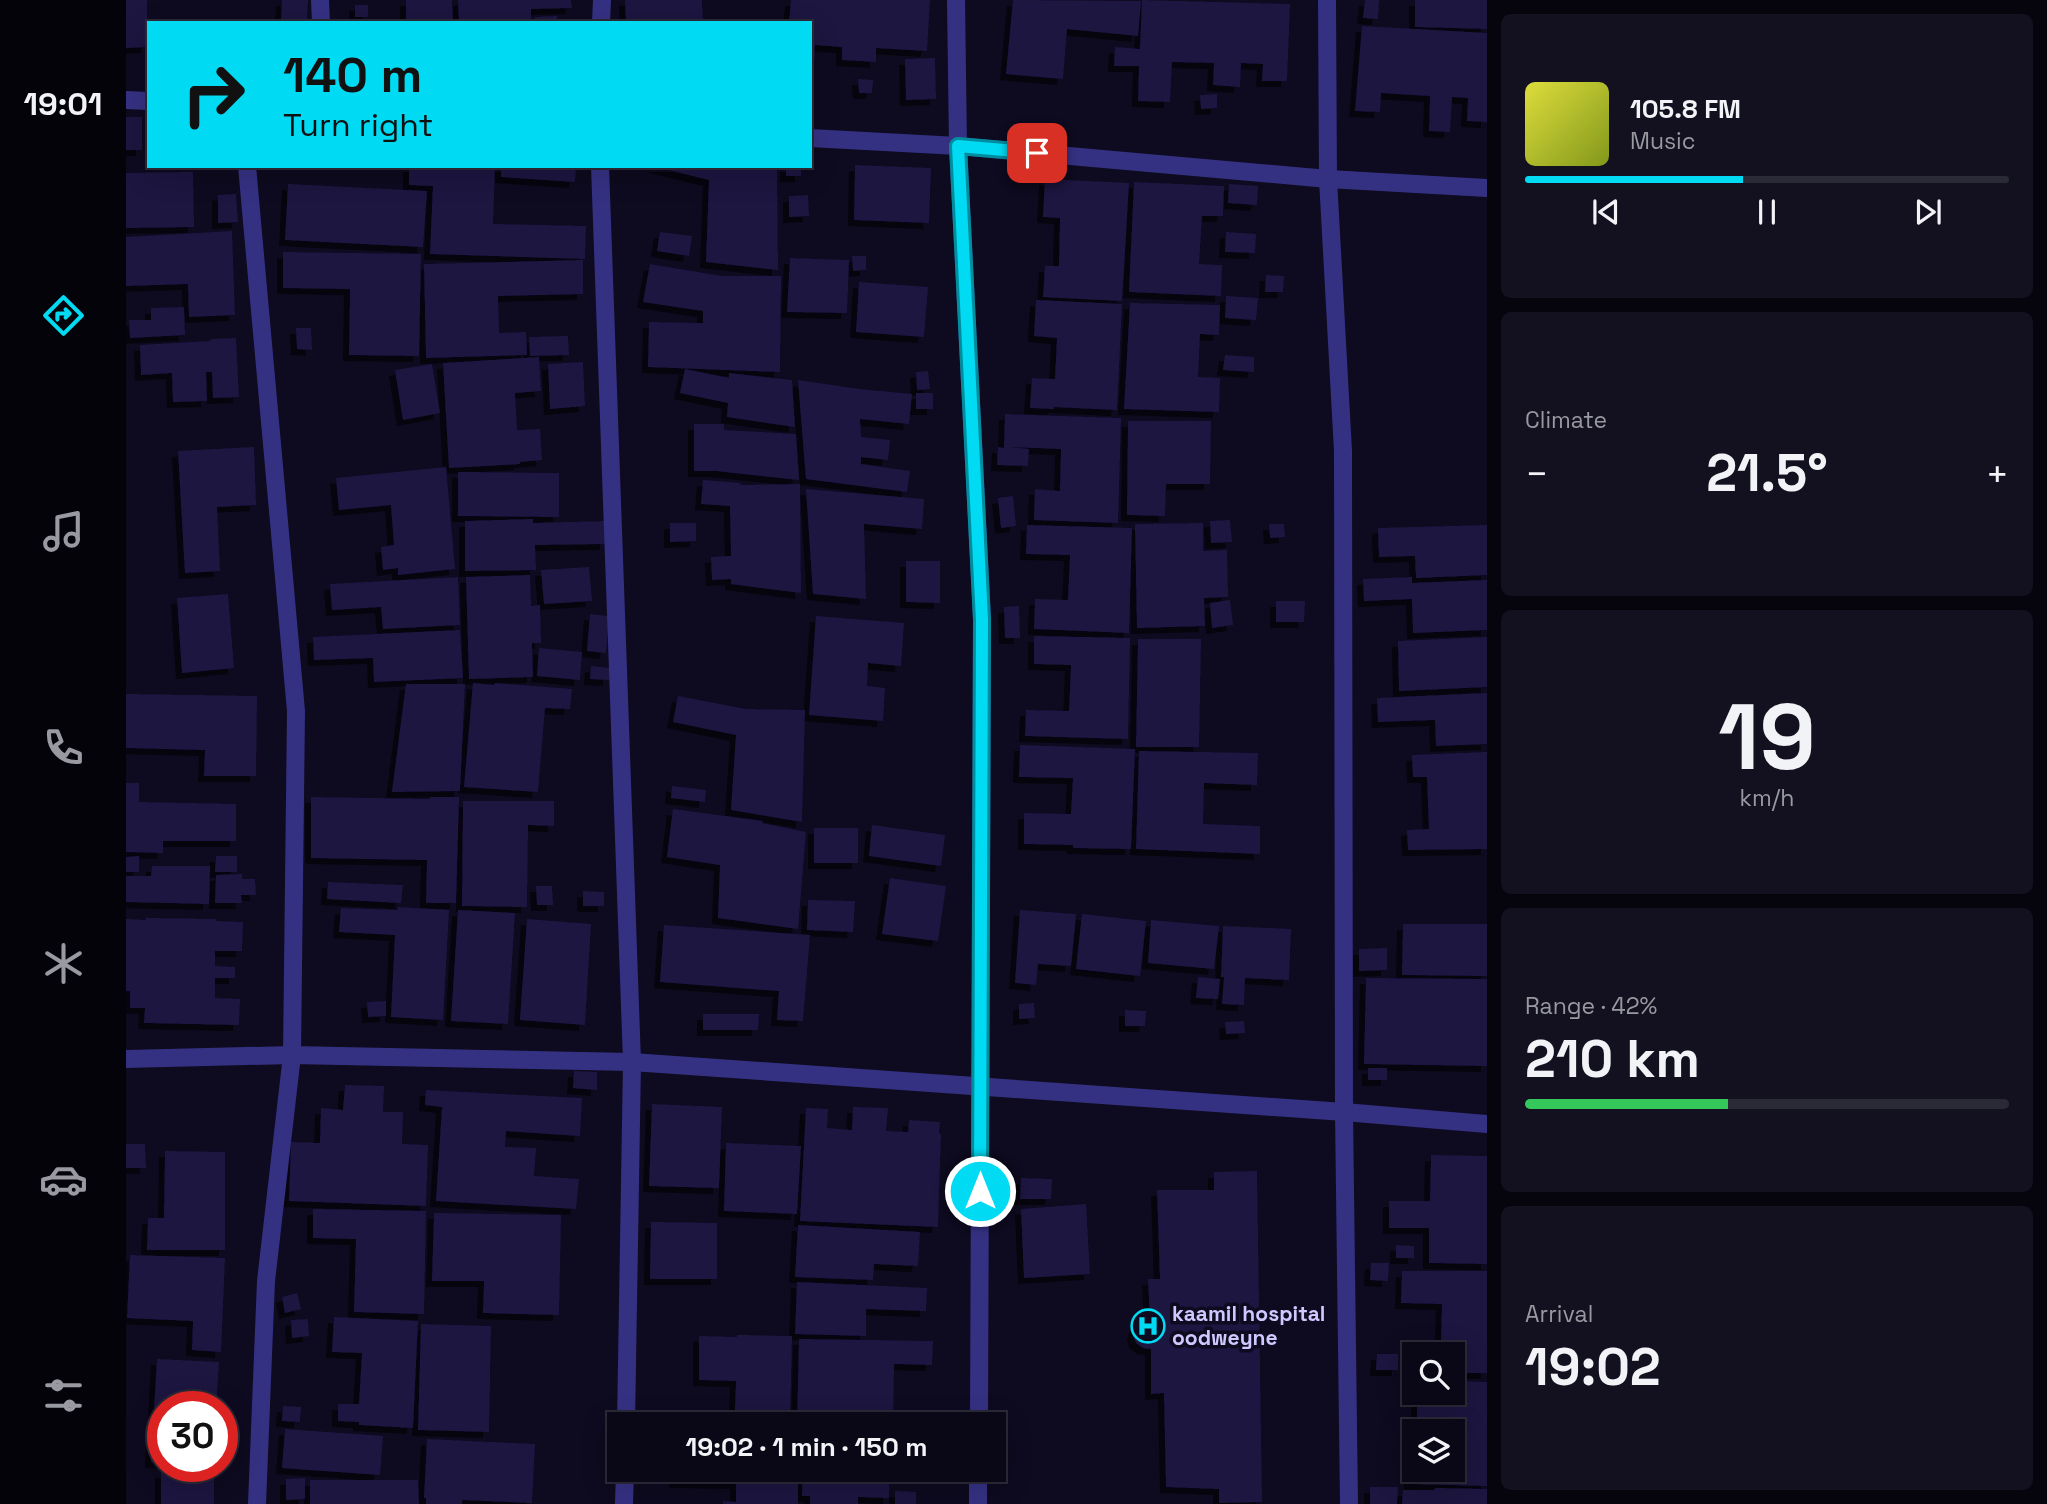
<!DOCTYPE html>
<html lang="en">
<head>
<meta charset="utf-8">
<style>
	:root { --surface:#0a0817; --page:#131120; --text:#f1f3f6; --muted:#999aa1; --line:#2a2936; --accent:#00daf3 }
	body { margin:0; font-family:"Space Grotesk",sans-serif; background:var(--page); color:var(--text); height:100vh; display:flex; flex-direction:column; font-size:26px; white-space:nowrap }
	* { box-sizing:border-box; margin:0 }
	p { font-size:23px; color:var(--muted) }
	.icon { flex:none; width:38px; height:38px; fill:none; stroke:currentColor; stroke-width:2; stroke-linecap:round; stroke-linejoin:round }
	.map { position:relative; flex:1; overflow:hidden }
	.panel { display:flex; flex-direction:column; gap:14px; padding:14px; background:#06040d; width:560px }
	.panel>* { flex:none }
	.top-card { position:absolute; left:21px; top:21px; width:665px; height:147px; border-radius:0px; box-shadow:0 7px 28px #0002,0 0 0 2px var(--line); background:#00daf3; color:#111; overflow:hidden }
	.controls { position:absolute; left:1276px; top:1342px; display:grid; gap:14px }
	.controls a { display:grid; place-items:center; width:63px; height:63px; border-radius:0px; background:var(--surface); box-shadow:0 7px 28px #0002,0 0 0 2px var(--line); font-size:35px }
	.speed { position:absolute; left:21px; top:1391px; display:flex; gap:14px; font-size:35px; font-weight:700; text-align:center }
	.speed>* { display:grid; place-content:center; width:91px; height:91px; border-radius:50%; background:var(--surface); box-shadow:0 7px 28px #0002,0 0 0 2px var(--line); line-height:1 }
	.speed .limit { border:10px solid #d22; background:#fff; color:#111 }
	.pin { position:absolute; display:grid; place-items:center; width:60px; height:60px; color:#fff; margin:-30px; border-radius:14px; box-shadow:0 4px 10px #0006 }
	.me { position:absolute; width:77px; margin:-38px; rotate:0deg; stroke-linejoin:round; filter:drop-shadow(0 0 5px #0008) }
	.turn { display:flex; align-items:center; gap:24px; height:147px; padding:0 21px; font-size:32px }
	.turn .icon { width:91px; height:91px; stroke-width:2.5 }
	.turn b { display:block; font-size:49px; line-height:60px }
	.big { font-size:52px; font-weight:800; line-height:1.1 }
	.panel .tile { flex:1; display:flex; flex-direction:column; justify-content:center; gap:10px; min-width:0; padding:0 24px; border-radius:10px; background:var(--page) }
	.panel .dial { align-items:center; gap:0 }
	.dial b { font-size:91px; line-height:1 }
	.song { display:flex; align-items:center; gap:21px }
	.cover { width:84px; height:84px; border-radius:10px; background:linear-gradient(135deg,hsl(60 70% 55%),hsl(70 70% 35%)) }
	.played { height:7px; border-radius:4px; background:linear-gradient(90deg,var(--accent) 45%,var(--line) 45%) }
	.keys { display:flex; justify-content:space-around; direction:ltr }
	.heat { display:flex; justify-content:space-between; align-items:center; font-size:38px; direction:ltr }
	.charge { height:10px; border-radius:5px; background:linear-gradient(90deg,#34c759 42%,var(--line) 0) }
	.trip { position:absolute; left:481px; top:1412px; width:399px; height:70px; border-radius:0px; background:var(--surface); box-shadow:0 7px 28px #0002,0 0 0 2px var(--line); font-weight:800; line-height:70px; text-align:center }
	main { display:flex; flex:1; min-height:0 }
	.tab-bar { display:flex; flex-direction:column; width:126px; justify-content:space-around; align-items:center; background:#040309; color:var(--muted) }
	.tab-bar .icon { width:49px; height:49px }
	.tab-bar .on { color:var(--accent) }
	.tab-bar b { font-size:32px; color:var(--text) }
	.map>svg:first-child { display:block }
	.building { fill:#1e1541; filter:url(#shadow) }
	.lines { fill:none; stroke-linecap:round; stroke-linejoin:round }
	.minor { stroke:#353182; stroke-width:18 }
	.route-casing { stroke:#008e9e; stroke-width:18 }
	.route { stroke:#00daf3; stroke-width:12 }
	.labels { text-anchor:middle; stroke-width:7; stroke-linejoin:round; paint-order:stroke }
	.poi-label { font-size:21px; font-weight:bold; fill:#cec8ff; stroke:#0e0a1f; text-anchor:start }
</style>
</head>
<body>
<main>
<nav class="tab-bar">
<b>19:01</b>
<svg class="icon on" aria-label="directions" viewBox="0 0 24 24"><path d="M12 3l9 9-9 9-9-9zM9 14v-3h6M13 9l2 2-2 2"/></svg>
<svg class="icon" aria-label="music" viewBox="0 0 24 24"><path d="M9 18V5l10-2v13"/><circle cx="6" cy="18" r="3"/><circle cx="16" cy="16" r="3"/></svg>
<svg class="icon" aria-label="phone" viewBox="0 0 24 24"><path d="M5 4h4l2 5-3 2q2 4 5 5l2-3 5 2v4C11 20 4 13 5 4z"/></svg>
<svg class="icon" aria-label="climate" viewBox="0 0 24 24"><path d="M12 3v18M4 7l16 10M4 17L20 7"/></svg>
<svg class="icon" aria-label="car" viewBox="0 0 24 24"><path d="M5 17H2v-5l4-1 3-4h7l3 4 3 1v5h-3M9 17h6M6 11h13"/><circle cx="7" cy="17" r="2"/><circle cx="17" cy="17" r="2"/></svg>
<svg class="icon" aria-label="filters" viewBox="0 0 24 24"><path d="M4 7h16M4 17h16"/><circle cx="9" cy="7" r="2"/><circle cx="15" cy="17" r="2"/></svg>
</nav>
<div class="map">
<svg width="1361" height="1504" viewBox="0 0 1361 1504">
	<defs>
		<filter id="shadow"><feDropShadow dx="-6" dy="6" stdDeviation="0" flood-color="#0009"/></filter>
	</defs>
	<rect width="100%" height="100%" fill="#0e0a1f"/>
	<g class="building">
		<path d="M0 0H21V47L0 48Z"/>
		<path d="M156 0H182L181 21 155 20Z"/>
		<path d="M280 0H326L327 23H280Z"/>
		<path d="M332 0H445L446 8 405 9V23H333Z"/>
		<path d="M499 0H576L577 23H500Z"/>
		<path d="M665 0H804L801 51 750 48V62L716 60V47L689 45 688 67H684V23H663Z"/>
		<path d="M887 0 1015 1 1012 36 941 29 937 79 880 74Z"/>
		<path d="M1016 0 1164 4 1161 81H1136L1137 64 1115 63 1114 87 1087 85 1088 63 1046 62 1044 102 1012 101 1013 66H988L989 47 1014 49Z"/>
		<path d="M1239 0H1253L1252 19 1237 18Z"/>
		<path d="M1289 0H1361V29L1289 27Z"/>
		<rect x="229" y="5" width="13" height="12"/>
		<path d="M431 16V23H409V17Z"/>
		<path d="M1236 26 1361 33V122L1341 121 1342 98 1326 97 1324 132 1303 131 1304 96 1255 93 1254 112 1229 111Z"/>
		<path d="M809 58 810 99 780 100 779 59Z"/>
		<path d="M732 79 747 80 746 93H733Z"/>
		<path d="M1091 94V108L1075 109 1074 95Z"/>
		<rect x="0" y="117" width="16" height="33"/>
		<path d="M729 165 805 168 803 223 728 220Z"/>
		<path d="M283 166H369L367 224 460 226 459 259 304 254 307 186 283 185Z"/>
		<path d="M375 166H450L449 182 375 177Z"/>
		<path d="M526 166H651L652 270 580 262 583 180Z"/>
		<rect x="660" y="166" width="15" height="10"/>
		<path d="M67 172 68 227 0 228V173Z"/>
		<path d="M919 179 1003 183 996 301 917 297 919 266H933L934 218 917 217Z"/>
		<path d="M1008 182 1098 186 1097 216H1076L1073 264 1096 265 1095 296 1003 292Z"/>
		<path d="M162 184 301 191 297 247 159 240Z"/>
		<path d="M1103 184 1132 186 1131 205 1102 203Z"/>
		<path d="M110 194 112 222 92 223V195Z"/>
		<path d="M682 195 683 216 663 217V196Z"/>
		<path d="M106 231 109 315 63 317 62 284 0 286V237Z"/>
		<path d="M534 232 566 236 563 256 531 251Z"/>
		<path d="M1100 232 1130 234 1129 253 1099 252Z"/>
		<path d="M157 252 295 254 293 356 223 355 224 289 157 288Z"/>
		<path d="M726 256H740V270L727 271Z"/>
		<path d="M664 258 723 260 721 313 661 312Z"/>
		<path d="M457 260V294L372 296 373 333 400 332 401 355 300 358 298 264Z"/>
		<path d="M524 264 596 276H655L654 372 522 367 523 322 577 323V311L517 302Z"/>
		<path d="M1140 275 1158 276 1157 292H1139Z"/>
		<path d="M733 282 802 287 798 337 730 332Z"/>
		<path d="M1100 296 1132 298 1130 320 1099 318Z"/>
		<path d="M910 300 996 304 991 410 928 407V409L904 408 906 378 929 379 931 338 908 336Z"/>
		<path d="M1004 303 1094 305 1093 335 1074 334 1072 377 1094 378 1093 412 998 409Z"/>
		<path d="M58 307 59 335 4 338 3 320H25V308Z"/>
		<path d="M170 328H185L186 350 171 349Z"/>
		<path d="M442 336 443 355 404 356 403 337Z"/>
		<path d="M110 338 113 397 87 398 86 372H80L81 401 47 402 46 373 15 375 14 345 84 341 85 339Z"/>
		<path d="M1099 355 1128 357V372L1097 370Z"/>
		<path d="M413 357 415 391 389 393 391 430 414 429 416 460 394 462V464L323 468 317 363Z"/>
		<path d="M457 362 459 406 424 409 422 364Z"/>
		<path d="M306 364 314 413 277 420 269 370Z"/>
		<path d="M559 369 603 378V373L666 380 669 427 601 417 602 403 554 393Z"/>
		<path d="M802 371 804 389 791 390 790 372Z"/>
		<path d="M672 380 733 389 786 394 783 424 734 419 735 437 764 440 762 460 735 457V464L784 471 781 492 680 479Z"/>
		<rect x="790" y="393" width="17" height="16"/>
		<path d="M879 414 995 418 992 523 908 520 909 489 934 491 935 449 882 447 903 449 902 466 871 465 872 447 878 448Z"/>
		<path d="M1002 421H1085L1084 484H1040L1039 516 1001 515Z"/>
		<path d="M568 424H598V430L670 434 673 480 590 471H568Z"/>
		<path d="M128 447 130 505 91 507 94 571 59 573 52 451Z"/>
		<path d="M320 467 329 569 272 575V568L257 570 255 547 268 545 265 505 213 510 210 478Z"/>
		<path d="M332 472 433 473V517L332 516Z"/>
		<path d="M577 480 615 483 614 485 674 484 675 593 605 584V579L586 580 585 557 605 556 604 506 575 504Z"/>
		<path d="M680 489 798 499 796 529 738 524 740 599 687 594Z"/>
		<path d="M887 496 890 526 875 528 872 498Z"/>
		<path d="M407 519V523L480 521V544L409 545 410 570 339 571V521Z"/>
		<path d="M1104 520 1106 542 1085 543 1084 521Z"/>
		<path d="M544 523H570V541L544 542Z"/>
		<path d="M1077 523V551L1101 550 1102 597 1078 598 1079 626 1011 628 1009 524Z"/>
		<path d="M1143 524H1158L1159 537 1144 538Z"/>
		<path d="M901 525 1006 528 1003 633 908 629 909 599 942 600 944 555 900 554Z"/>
		<path d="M1361 525V575L1290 578 1289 556 1253 557 1252 528Z"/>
		<path d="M780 561H814V603L780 602Z"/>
		<path d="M463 567 466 601 418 604 415 570Z"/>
		<path d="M404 575 405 606 414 605 415 643H406L407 677 343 679 340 577Z"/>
		<path d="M332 577 334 625 257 629 255 607 206 610 204 584Z"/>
		<path d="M1286 577V583L1361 580V630L1287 633 1286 599 1238 601 1237 579Z"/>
		<path d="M102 594 108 668 56 673 51 598Z"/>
		<path d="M1104 600 1107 625 1086 628 1084 603Z"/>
		<path d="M1150 601H1179L1178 622H1150Z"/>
		<path d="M893 606 894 638H879L878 607Z"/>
		<path d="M464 614 483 616 480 653 461 651Z"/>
		<path d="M690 616 778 623 775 666 742 663 741 686 759 688 757 721 683 715Z"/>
		<path d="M334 630 337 678 248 682 247 658 188 660 187 637Z"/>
		<path d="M908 636 1004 638 1002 739 899 736 900 710 943 711 945 665 908 664Z"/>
		<path d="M1361 637V687L1273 691 1272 641Z"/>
		<path d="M1012 639H1075L1073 747H1010Z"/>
		<path d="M413 648 456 652 454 680 411 676Z"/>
		<path d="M465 666 483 668V680L464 679Z"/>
		<path d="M347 683 368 685 369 683 446 689 444 709 419 708 412 792 338 787Z"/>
		<path d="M280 684H339L334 791 266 792Z"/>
		<path d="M1361 693V744L1310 746 1309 720 1252 722 1251 698Z"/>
		<path d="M0 694 131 696 130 776H78L79 750 0 748Z"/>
		<path d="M552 696 620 709 679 710 676 822 605 810 610 735 547 722Z"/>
		<path d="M894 745 1009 749 1005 849 947 848V845L898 844V813L945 814 947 778 893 777Z"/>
		<path d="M1013 751 1132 753 1131 785 1078 783 1077 824 1134 826V854L1010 849Z"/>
		<path d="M1361 752V849L1282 850 1281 830 1303 829 1301 777H1287L1286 755Z"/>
		<path d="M0 783H13V802L110 804V841H37V853L0 852Z"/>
		<path d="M546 786 580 790 579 802 545 798Z"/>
		<path d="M185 797 304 799V797H333L330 903H300L301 860 185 858Z"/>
		<path d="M337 801H428V826L402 825 401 907 336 906Z"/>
		<path d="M547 809 637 821 636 823 680 832 672 929 592 918 594 865 541 857Z"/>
		<path d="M746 825 819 835 815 866 743 856Z"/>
		<rect x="688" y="828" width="44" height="35"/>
		<path d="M13 856V872H0V857Z"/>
		<path d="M90 856H111V872H89Z"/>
		<path d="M26 866H84L83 904 0 902V876H25Z"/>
		<path d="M116 874V879H129L130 895H115L116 903H89L90 875Z"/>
		<path d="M764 878 820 886 812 941 756 934Z"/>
		<path d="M202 882 277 885 275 903 201 899Z"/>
		<path d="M410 886H426L427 905H411Z"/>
		<path d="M457 891 478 892V906H457Z"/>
		<path d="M682 900 729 901 727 932 681 930Z"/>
		<path d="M272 907 323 910 317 1020 265 1017 269 935 213 932 215 908 272 910Z"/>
		<path d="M332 910 389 913 382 1024 325 1021Z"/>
		<path d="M894 910 950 914 945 966 912 964 910 985 889 983Z"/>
		<path d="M956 914 1020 921 1014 976 950 969Z"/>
		<path d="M20 918 90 919V921L117 922 116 951H89V966L109 967V978H89V998L114 999 113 1025 18 1023 19 1008H4V991H0V919L20 920Z"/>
		<path d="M401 919 465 924 459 1025 394 1020Z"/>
		<path d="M1025 920 1093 926 1088 969 1022 963Z"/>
		<path d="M1277 924H1361V976L1276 975Z"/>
		<path d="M538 925 684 935 677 1021 651 1020 653 991 534 982Z"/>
		<path d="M1097 926 1165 929 1163 980 1119 978 1118 1005 1096 1004 1098 977H1095Z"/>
		<path d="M1261 948V970L1233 971V949Z"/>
		<path d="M1072 977 1094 979 1092 999 1070 998Z"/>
		<path d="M1240 978 1361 979V1066L1238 1064Z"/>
		<path d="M260 1001V1016L242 1017 241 1002Z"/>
		<path d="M908 1003 909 1018 893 1019V1004Z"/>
		<path d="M999 1010 1020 1011 1019 1026H999Z"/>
		<path d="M577 1014H633L632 1030H577Z"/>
		<path d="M1118 1021 1119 1033 1100 1034 1099 1022Z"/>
		<rect x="1242" y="1068" width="19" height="12"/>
		<path d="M448 1071 471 1072V1090L447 1088Z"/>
		<path d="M219 1085 258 1086 257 1112H277L276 1144 302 1145 300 1206 163 1201 165 1142 194 1143 195 1108 217 1110Z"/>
		<path d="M300 1090 456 1098 454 1136 380 1131 379 1147 410 1148 408 1176 453 1179 450 1209 310 1201 316 1107 299 1105Z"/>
		<path d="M526 1104 596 1107 593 1188 523 1186Z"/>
		<path d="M727 1107 762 1108 760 1131 782 1132 783 1120 814 1122 813 1133 815 1134 812 1227 674 1221 680 1108 702 1109 701 1128 726 1130Z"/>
		<path d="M600 1143 675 1146 671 1214 598 1211Z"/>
		<path d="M0 1144H19L20 1168H0Z"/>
		<path d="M39 1151 99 1152V1250H21L22 1218H38Z"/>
		<path d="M1305 1155 1361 1156V1264L1303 1263V1228H1263V1201H1304Z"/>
		<path d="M1131 1171 1136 1502 1093 1503V1489L1040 1487 1038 1393 1025 1394V1349L1017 1348 1010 1343 1007 1335 1009 1327 1016 1321 1024 1320 1022 1279H1034L1031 1190H1088V1172Z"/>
		<path d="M895 1178 926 1179 925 1199H894Z"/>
		<path d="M960 1204 964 1274 898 1278 895 1209Z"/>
		<path d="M187 1209 300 1211 298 1314 228 1312 230 1239 187 1238Z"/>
		<path d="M308 1213 435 1215 433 1315 357 1313 358 1281H306Z"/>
		<path d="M525 1222 591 1223V1279H524Z"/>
		<path d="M672 1225 794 1232 792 1266 748 1264 747 1280 669 1277Z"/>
		<path d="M1270 1245 1288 1246V1258H1270Z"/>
		<path d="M4 1255 99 1258 95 1352 66 1350 67 1321 1 1318Z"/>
		<path d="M1245 1263H1263L1262 1281 1244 1280Z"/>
		<path d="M1276 1271H1361V1373H1326V1354H1288V1375H1283V1343L1315 1342 1316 1304 1275 1303Z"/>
		<path d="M671 1282 801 1288 800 1311 740 1309V1336L669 1334Z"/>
		<path d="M171 1293 175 1309 159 1313 156 1297Z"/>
		<path d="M208 1317 292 1321 287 1428 233 1425V1422L212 1421V1404H233L236 1353 206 1352Z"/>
		<path d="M182 1319 183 1336 166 1338 165 1320Z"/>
		<path d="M295 1324 365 1326 363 1432 292 1430Z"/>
		<path d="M611 1335 666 1336 664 1424H583V1411H609L610 1381 573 1380V1336L611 1337Z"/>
		<path d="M673 1339 807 1341 806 1365 768 1364 767 1424H671Z"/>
		<path d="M1251 1354H1272V1370H1250Z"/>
		<path d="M31 1359 93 1362 90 1407H37V1463L25 1462Z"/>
		<path d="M1326 1381 1361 1382V1486L1284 1484 1285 1452H1288V1470H1326V1432H1316V1421L1291 1420V1393H1326Z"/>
		<path d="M157 1406 175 1407 174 1422 156 1421Z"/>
		<path d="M159 1429 257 1436 254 1475 156 1468Z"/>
		<path d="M301 1439 409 1444 406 1503 336 1500V1504H300V1498H298Z"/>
		<path d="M549 1470H672V1504H597V1501L610 1502V1483L549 1482Z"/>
		<path d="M677 1470H763V1498L732 1497V1504H684V1496H676Z"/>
		<path d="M768 1470H818V1474L768 1473Z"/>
		<rect x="35" y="1472" width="53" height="32"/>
		<path d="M179 1478V1499L160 1500V1479Z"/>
		<path d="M184 1480H292L293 1504H184Z"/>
		<path d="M1244 1487H1272L1271 1504H1244Z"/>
		<path d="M1309 1488 1361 1489V1504H1276L1277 1490H1308Z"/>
		<path d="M769 1491 790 1492V1504H769Z"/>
	</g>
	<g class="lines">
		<g class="minor">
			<path d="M194 0 195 23"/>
			<path d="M830 0 832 146 856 619 853 1424"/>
			<path d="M1201 0 1202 179 1217 451 1218 1112 1223 1504"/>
			<path d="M475 23 476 0"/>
			<path d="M0 100 23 101"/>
			<path d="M684 138 832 146 1202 179 1361 188"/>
			<path d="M121 166 170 711 166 1055 140 1281 131 1504"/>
			<path d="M474 166 506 1062 500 1424"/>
			<path d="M0 1059 166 1055 506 1062 1218 1112 1361 1124"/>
			<path d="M498 1504 499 1470"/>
			<path d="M852 1504V1470"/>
		</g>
	</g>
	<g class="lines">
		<defs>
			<path id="route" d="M854 1191 856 620 832 146 911 153"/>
		</defs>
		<use href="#route" class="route-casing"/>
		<use href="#route" class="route"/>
	</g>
	<defs>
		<symbol id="hospital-ring" viewBox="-11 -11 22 22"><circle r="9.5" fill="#0e0a1f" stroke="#00daf3" stroke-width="1.5"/><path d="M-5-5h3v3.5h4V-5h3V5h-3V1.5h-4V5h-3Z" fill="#00daf3"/></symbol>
	</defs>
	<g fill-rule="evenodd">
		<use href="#hospital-ring" x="1003" y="1307" width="38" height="38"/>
	</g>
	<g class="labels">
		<g class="poi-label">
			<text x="1046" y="1321">kaamil hospital<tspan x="1046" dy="24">oodweyne</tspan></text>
		</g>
	</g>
</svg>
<div class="controls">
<a><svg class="icon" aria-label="search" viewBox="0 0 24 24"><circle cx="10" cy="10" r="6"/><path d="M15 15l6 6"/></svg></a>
<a><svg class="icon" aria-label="layers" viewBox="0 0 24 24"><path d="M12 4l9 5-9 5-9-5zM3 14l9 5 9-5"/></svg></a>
</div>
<div class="speed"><div class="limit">30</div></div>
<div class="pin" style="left:911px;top:153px;background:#d93025"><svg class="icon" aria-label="arrive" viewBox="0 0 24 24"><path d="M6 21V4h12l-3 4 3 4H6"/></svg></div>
<svg class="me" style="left:854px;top:1191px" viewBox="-20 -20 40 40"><circle r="17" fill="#00daf3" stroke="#fff" stroke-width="3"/><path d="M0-11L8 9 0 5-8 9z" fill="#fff"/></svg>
<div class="trip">19:02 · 1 min · 150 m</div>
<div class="top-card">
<div class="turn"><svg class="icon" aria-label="right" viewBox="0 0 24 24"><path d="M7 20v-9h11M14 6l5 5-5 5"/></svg><div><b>140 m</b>Turn right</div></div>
</div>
</div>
<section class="panel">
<div class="tile">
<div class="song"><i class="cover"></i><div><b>105.8 FM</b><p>Music</p></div></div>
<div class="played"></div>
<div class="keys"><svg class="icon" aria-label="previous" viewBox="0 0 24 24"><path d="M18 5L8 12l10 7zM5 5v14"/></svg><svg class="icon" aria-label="pause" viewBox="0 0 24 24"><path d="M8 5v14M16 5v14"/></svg><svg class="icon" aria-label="next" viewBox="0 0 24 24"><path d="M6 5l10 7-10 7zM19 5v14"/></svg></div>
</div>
<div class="tile"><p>Climate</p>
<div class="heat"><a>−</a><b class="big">21.5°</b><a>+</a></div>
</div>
<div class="tile dial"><b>19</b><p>km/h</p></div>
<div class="tile"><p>Range · 42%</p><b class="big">210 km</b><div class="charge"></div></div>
<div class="tile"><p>Arrival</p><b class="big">19:02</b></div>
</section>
</main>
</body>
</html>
